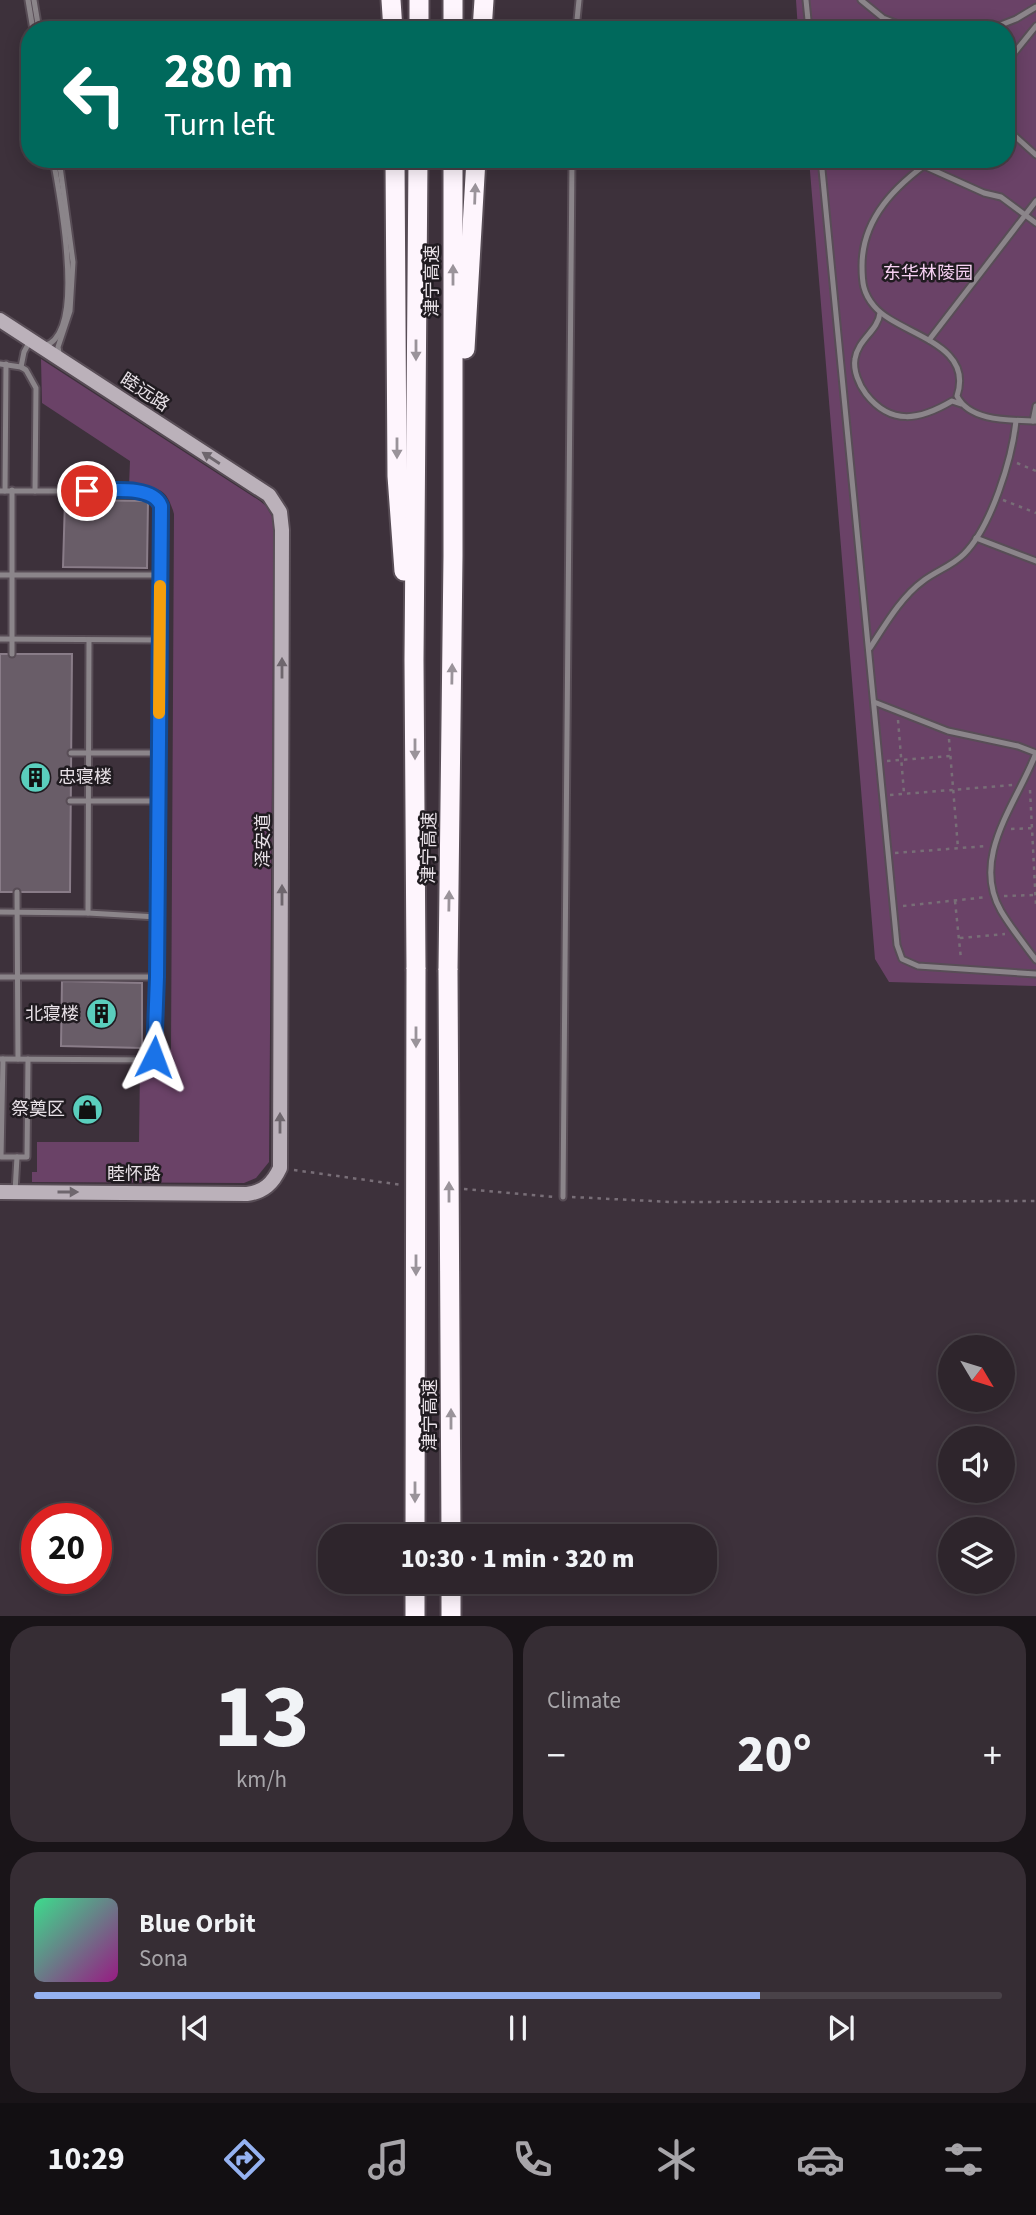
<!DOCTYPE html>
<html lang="en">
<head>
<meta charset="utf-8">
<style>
	:root { --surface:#2e252c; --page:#362d34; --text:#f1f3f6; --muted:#a7a5a9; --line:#494248; --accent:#95b2f1 }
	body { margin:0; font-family:"Source Sans 3","Noto Sans SC",sans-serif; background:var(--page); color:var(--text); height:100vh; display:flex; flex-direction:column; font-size:26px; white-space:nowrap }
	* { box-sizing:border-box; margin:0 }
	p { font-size:23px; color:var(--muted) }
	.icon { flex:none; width:38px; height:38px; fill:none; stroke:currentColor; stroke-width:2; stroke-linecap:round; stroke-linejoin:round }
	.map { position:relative; height:1616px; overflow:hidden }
	.drawer { display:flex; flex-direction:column; gap:10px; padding:10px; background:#191418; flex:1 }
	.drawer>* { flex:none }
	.banner { position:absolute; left:21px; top:21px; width:994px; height:147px; border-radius:28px; box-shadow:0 4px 18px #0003,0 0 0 2px var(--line); background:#00695c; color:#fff; overflow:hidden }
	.needle { width:46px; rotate:128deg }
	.tools { position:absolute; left:938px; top:1335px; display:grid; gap:14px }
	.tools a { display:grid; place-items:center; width:77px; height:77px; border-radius:50%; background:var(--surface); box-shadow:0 4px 18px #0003,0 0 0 2px var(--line); font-size:35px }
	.speed { position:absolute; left:21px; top:1503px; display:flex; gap:14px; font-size:35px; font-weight:700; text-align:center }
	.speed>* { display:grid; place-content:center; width:91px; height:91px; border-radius:50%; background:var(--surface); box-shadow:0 4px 18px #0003,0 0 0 2px var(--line); line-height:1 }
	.speed .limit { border:10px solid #d22; background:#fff; color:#111 }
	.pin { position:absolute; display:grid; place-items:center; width:60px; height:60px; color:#fff; margin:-30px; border:4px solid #fff; border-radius:50%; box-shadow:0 2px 7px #0007 }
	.me { position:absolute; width:77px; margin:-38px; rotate:3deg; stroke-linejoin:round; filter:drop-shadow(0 0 5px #0008) }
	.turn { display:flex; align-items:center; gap:24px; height:147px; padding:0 28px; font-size:32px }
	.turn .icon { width:91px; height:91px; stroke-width:2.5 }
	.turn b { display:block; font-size:49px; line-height:60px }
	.big { font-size:52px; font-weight:800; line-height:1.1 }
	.drawer .tile { flex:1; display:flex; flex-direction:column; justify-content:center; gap:10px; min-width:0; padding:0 24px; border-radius:28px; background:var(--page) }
	.drawer .dial { align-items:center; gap:0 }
	.dial b { font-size:91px; line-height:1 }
	.song { display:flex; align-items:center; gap:21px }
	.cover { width:84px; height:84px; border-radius:10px; background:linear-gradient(135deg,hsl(150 70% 55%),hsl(310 70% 35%)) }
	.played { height:7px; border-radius:4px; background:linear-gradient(90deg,var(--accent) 75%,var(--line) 75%) }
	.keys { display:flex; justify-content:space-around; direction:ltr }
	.heat { display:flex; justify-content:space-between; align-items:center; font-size:38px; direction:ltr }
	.drawer .tiles { flex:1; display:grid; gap:10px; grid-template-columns:1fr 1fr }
	.tile:last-child { grid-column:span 2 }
	.trip { position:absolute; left:318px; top:1524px; width:399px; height:70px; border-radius:28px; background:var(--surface); box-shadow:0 4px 18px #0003,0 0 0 2px var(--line); font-weight:800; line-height:70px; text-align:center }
	.menu { display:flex; height:112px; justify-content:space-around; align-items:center; background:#120f12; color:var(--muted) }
	.menu .icon { width:49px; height:49px }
	.menu .current { color:var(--accent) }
	.menu b { font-size:32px; color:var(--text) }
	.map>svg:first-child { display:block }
	.green { fill:#6a4267 }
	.building { fill:#695d68; stroke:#897c88; stroke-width:2 }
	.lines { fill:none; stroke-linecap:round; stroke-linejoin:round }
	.lane-casing { stroke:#584d56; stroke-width:9 }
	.secondary-casing { stroke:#584d56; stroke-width:18 }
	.highway-casing { stroke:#584d56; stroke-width:23 }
	.path { stroke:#786e77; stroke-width:2.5; stroke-dasharray:3.5 5; stroke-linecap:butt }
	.lane { stroke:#8b858a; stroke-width:5 }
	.secondary { stroke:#bbb1ba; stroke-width:14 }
	.highway { stroke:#fef5fd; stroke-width:19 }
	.highway-bridge-casing { stroke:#584d56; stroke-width:23; stroke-linecap:butt }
	.highway-bridge { stroke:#fef5fd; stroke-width:19 }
	.oneway { fill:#9a939a }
	.oneway2 { fill:#6e666d }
	.route-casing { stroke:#114b97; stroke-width:18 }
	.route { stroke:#1a73e8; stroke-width:12 }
	.slow { stroke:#f59e0b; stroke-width:12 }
	.labels { text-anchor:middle; stroke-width:5; stroke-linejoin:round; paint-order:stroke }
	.park-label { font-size:18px; fill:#f6d1f2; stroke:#201b20 }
	.street-label { font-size:18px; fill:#e7e0e6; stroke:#201b20 }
	.poi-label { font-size:18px; fill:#e7e0e6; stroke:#201b20; text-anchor:end }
</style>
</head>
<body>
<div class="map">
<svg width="1036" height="1617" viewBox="0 0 1036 1617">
	<rect width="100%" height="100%" fill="#3d313b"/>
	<g class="green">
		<path d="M796 0H1036V986L889 982 875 959 809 159H1006V30H798Z"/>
		<path d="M41 359 260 501 266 506 274 520 269 1162 256 1178 244 1183 32 1182V1172H37V1142H139L140 1068C154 1067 168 1063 171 1048L174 514C166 485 157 488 129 486L130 461 42 403Z"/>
	</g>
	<g class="building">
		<path d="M65 500 148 501 147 568 63 567Z"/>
		<path d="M0 654H72L70 892H0Z"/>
		<path d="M62 981 142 983V1048L61 1046Z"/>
	</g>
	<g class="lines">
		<defs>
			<g id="lane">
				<path d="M28 0 33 30"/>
				<path d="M34 0 39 30"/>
				<path d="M806 0 809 30"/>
				<path d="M861 0 883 18 913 30"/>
				<path d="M576 30 579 0"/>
				<path d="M988 30 1016 19 1036 7"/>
				<path d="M1006 63 1036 26"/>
				<path d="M1006 128 1036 155"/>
				<path d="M59 159 73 262 70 311 58 347 59 353"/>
				<path d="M821 159 897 945 902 959 918 966 1036 974"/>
				<path d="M933 159C896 185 862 218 862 266 862 282 863 293 874 306 898 335 975 342 957 396 970 422 1010 420 1036 421"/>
				<path d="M924 166 984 193 1001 197 1036 223"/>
				<path d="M880 313C878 331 858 339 855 359 853 370 859 385 866 394 891 426 920 420 952 401L961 404"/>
				<path d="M929 340 1036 201"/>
				<path d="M44 346C88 334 59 192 53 159"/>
				<path d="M0 364 21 367 26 370 36 388 35 491"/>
				<path d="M21 367 24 352 30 341"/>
				<path d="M1033 421 1036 406"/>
				<path d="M12 490V654"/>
				<path d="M0 491H138L153 494 161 506 157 977 154 1057 152 1060 0 1059"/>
				<path d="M5 491 6 364"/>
				<path d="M976 538 1036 561"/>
				<path d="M0 575H160"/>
				<path d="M0 639 159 640"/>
				<path d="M870 648C885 625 901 597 923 581 936 571 952 566 964 554 991 527 1012 459 1016 421"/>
				<path d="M874 702 948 731 1018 746 1036 753C1017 803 970 857 1001 911 1011 928 1024 944 1036 960"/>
				<path d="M71 753H158"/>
				<path d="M70 801H158"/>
				<path d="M17 892 18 1059"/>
				<path d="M0 912 88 913 157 917"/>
				<path d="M88 913 89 640"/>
				<path d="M0 977H157"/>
				<path d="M3 1059 1 1157H27L28 1059"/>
				<path d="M15 1192 17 1157"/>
				<path d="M563 1197 572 159"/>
			</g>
			<path id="secondary" d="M0 320 269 495 280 512 282 530 280 1168C273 1183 264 1192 247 1194L0 1192"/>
			<g id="highway">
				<path d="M391 0 393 30"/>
				<path d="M453 0V30"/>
				<path d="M419 30V0"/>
				<path d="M482 30 484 0"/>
				<path d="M395 159 397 476 404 571"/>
				<path d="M465 349 476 159"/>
				<path d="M416 969 414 660 418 159"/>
				<path d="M448 970 453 556V159"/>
				<path d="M451 1582V1617"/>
				<path d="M415 1617V1582"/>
			</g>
		</defs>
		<use href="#lane" class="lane-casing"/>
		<use href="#secondary" class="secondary-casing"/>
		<use href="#highway" class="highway-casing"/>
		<g class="path">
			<path d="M1017 463 1036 471"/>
			<path d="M1003 500 1036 513"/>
			<path d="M898 720 904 793"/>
			<path d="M949 739 958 848"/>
			<path d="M887 761 950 756"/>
			<path d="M1030 790 1036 906"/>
			<path d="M890 795 1013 785"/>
			<path d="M1011 829 1036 828"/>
			<path d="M895 853 987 846"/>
			<path d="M1004 896 1036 895"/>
			<path d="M955 901 961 959"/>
			<path d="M903 906 987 897"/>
			<path d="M960 938 1005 934"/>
			<path d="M294 1170 402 1185"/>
			<path d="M464 1189 555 1197"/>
			<path d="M572 1197 671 1202 1036 1201"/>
		</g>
		<use href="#lane" class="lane"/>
		<use href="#secondary" class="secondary"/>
		<use href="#highway" class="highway"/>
		<defs>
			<g id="highway-bridge">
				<path d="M448 970 451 1536"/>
				<path d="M415 1536 416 969"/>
			</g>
		</defs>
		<use href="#highway-bridge" class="highway-bridge-casing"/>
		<use href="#highway-bridge" class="highway-bridge"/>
	</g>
	<defs><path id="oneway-solid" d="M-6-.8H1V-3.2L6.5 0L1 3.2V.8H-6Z" transform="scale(1.75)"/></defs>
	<g class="oneway">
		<use href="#oneway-solid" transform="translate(475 194) rotate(-88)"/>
		<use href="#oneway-solid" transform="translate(453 275) rotate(-90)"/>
		<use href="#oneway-solid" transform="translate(416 350) rotate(90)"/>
		<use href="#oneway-solid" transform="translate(397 448) rotate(90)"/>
		<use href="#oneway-solid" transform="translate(452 674) rotate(-89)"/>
		<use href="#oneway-solid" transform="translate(415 749) rotate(90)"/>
		<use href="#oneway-solid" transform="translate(449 901) rotate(-89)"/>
		<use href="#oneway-solid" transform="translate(416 1037) rotate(90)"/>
		<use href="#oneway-solid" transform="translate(449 1192) rotate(-90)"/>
		<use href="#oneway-solid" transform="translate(416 1265) rotate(90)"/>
		<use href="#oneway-solid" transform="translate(451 1419) rotate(-90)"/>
		<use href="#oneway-solid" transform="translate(415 1492) rotate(90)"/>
	</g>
	<g class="oneway2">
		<use href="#oneway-solid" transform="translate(211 458) rotate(-147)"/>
		<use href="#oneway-solid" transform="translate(282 668) rotate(-90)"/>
		<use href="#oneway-solid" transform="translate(282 895) rotate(-90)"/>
		<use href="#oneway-solid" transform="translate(280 1123) rotate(-90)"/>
		<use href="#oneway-solid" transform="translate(68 1192)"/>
	</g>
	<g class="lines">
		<defs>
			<path id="route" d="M87 491C107 491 153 484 161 506L157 977 154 1057"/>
		</defs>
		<use href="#route" class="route-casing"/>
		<use href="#route" class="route"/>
		<path class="slow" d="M159 713 160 586"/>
	</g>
	<defs>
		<symbol id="building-disc" viewBox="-11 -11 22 22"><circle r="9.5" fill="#5acebd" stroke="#201b20"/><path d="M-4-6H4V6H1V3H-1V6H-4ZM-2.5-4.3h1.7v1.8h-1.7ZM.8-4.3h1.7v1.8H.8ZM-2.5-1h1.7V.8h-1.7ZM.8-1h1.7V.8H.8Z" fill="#111"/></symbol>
		<symbol id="shop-disc" viewBox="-11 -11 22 22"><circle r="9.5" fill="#5acebd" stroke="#201b20"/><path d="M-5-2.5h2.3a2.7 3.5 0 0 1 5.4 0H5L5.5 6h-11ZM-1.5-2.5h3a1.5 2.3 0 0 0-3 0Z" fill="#111"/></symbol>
	</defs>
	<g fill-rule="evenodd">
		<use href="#building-disc" x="18" y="760" width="35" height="35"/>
		<use href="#building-disc" x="84" y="996" width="35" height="35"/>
		<use href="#shop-disc" x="70" y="1092" width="35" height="35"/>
	</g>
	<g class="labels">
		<g class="park-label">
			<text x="928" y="279">东华林陵园</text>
		</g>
		<g class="street-label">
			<text transform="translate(432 281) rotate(-90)" y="6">津宁高速</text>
			<text transform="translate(145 392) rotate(33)" y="6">睦远路</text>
			<text transform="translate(263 841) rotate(-90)" y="6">泽安道</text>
			<text transform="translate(429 848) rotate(-89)" y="6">津宁高速</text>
			<text x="134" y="1180">睦怀路</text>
			<text transform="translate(430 1415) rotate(-90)" y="6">津宁高速</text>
		</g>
		<g class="poi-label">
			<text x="58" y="783" text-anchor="start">忠寝楼</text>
			<text x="79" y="1020">北寝楼</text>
			<text x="65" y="1115">祭奠区</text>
		</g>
	</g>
</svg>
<div class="tools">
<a><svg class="needle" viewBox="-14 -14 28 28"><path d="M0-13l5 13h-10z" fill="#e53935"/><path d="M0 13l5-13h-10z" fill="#a7a5a9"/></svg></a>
<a><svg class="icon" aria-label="sound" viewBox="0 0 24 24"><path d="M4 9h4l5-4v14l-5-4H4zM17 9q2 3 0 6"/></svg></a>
<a><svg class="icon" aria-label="layers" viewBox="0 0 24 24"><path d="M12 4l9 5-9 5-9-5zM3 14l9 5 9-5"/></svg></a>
</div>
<div class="speed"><div class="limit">20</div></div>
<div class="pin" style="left:87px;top:491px;background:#d93025"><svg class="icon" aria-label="arrive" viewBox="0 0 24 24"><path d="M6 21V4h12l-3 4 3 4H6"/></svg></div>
<svg class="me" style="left:154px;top:1057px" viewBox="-20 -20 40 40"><path d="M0-17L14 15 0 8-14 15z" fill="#1a73e8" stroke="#fff" stroke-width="4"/></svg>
<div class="trip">10:30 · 1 min · 320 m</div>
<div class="banner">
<div class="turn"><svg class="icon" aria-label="left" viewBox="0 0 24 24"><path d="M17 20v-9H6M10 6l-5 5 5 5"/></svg><div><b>280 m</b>Turn left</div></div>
</div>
</div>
<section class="drawer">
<div class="tiles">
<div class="tile dial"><b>13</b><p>km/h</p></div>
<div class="tile"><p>Climate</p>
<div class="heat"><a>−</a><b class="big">20°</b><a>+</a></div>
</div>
<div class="tile">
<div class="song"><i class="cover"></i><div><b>Blue Orbit</b><p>Sona</p></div></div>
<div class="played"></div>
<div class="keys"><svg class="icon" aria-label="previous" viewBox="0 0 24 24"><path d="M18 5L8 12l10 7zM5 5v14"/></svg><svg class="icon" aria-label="pause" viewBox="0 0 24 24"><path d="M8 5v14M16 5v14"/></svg><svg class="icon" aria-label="next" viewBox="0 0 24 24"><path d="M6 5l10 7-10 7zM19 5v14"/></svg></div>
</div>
</div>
</section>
<nav class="menu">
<b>10:29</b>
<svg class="icon current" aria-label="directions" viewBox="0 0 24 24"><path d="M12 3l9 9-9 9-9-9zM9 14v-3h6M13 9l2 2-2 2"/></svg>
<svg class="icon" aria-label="music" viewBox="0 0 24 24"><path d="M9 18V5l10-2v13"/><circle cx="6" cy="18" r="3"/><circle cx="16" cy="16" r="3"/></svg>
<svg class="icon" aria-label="phone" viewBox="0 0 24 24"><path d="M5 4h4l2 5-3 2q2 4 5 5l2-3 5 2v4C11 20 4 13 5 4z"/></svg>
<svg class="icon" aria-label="climate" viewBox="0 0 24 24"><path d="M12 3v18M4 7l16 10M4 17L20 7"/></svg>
<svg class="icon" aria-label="car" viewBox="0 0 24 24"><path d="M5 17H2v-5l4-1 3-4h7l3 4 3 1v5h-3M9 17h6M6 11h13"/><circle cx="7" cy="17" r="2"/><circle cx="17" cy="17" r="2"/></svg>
<svg class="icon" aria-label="filters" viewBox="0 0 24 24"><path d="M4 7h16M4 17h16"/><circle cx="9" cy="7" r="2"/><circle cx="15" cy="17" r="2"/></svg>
</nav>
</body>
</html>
